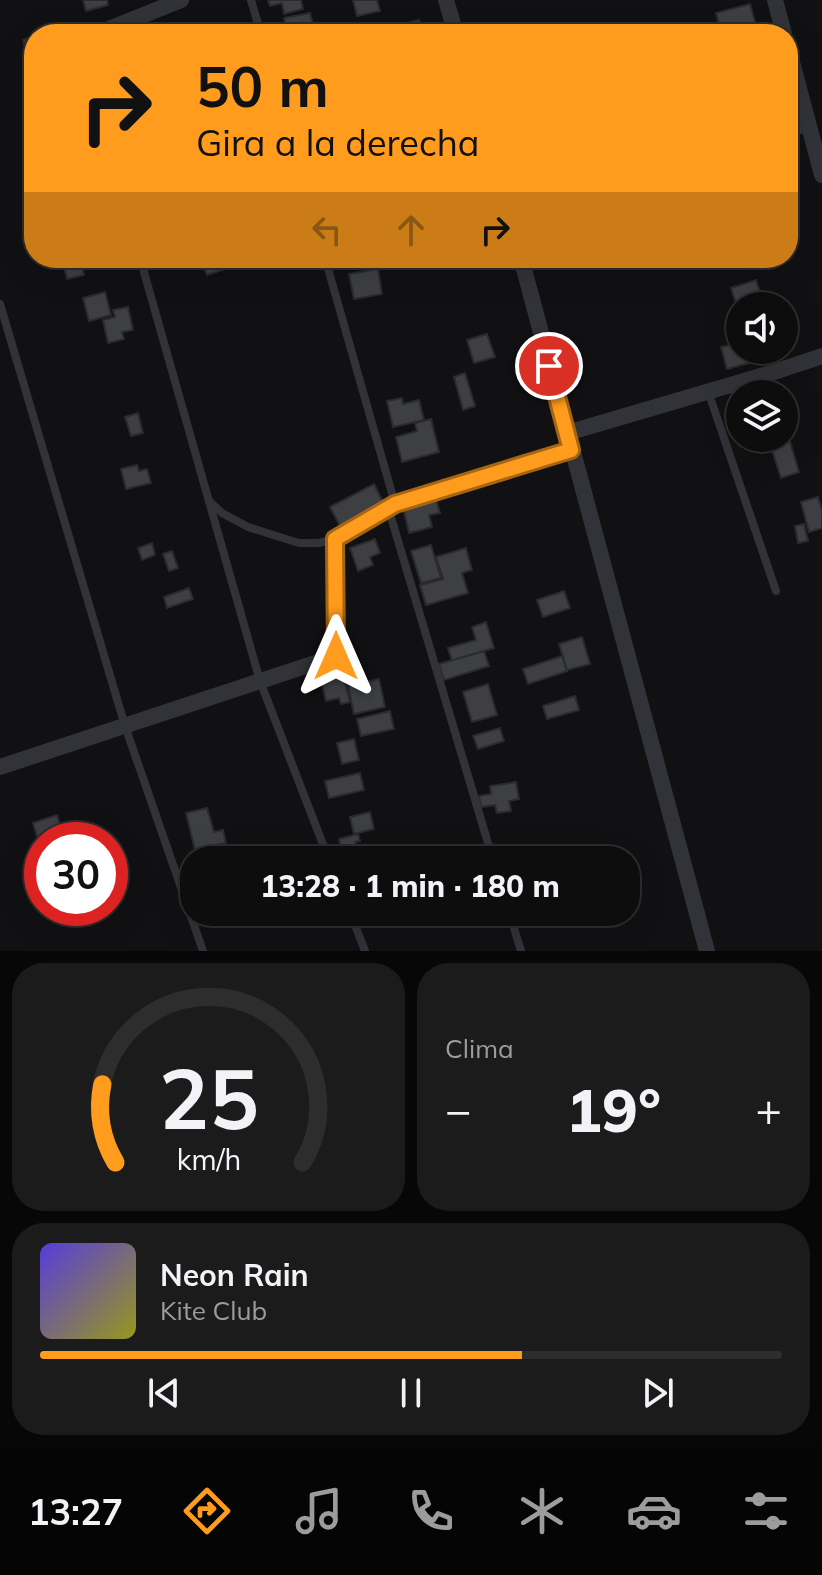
<!DOCTYPE html>
<html lang="es">
<head>
<meta charset="utf-8">
<style>
	:root { --surface:#0d0d0e; --page:#1b1b1c; --text:#f1f3f6; --muted:#9a9c9e; --line:#2d2d2e; --accent:#ff9b1d }
	body { margin:0; font-family:Mulish,sans-serif; background:var(--page); color:var(--text); height:100vh; display:flex; flex-direction:column; font-size:30px; white-space:nowrap }
	* { box-sizing:border-box; margin:0 }
	p { font-size:26px; color:var(--muted) }
	.icon { flex:none; width:44px; height:44px; fill:none; stroke:currentColor; stroke-width:2; stroke-linecap:round; stroke-linejoin:round }
	.map { position:relative; height:951px; overflow:hidden }
	.drawer { display:flex; flex-direction:column; gap:12px; padding:12px; background:#070708; flex:1 }
	.drawer>* { flex:none }
	.guide { position:absolute; left:24px; top:24px; width:774px; height:244px; border-radius:32px; box-shadow:0 8px 32px #0002,0 0 0 2px var(--line); background:#ff9b1d; color:#111; overflow:hidden }
	.fabs { position:absolute; left:726px; top:292px; display:grid; gap:16px }
	.fabs a { display:grid; place-items:center; width:72px; height:72px; border-radius:50%; background:var(--surface); box-shadow:0 8px 32px #0002,0 0 0 2px var(--line); font-size:40px }
	.speed { position:absolute; left:24px; top:822px; display:flex; gap:16px; font-size:40px; font-weight:700; text-align:center }
	.speed>* { display:grid; place-content:center; width:104px; height:104px; border-radius:50%; background:var(--surface); box-shadow:0 8px 32px #0002,0 0 0 2px var(--line); line-height:1 }
	.speed .limit { border:12px solid #d22; background:#fff; color:#111 }
	.pin { position:absolute; display:grid; place-items:center; width:68px; height:68px; color:#fff; margin:-34px; border:4px solid #fff; border-radius:50%; box-shadow:0 2px 8px #0007 }
	.me { position:absolute; width:88px; margin:-44px; rotate:0deg; stroke-linejoin:round; filter:drop-shadow(0 0 6px #0008) }
	.turn { display:flex; align-items:center; gap:28px; height:168px; padding:0 40px; font-size:36px }
	.turn .icon { width:104px; height:104px; stroke-width:2.5 }
	.turn b { display:block; font-size:56px; line-height:68px }
	.lanes { display:flex; align-items:center; height:76px; padding:0 40px; background:#0003; justify-content:center; gap:40px; direction:ltr }
	.lanes .off { opacity:.35 }
	.big { font-size:60px; font-weight:800; line-height:1.1 }
	.drawer .card { flex:1; display:flex; flex-direction:column; justify-content:center; gap:12px; min-width:0; padding:0 28px; border-radius:32px; background:var(--page) }
	.drawer .dial { align-items:center; gap:0 }
	.dial svg { height:208px; overflow:visible; fill:none; stroke:var(--line); stroke-width:7; stroke-linecap:round; text-anchor:middle }
	.dial text { fill:var(--text); stroke:none }
	.song { display:flex; align-items:center; gap:24px }
	.cover { width:96px; height:96px; border-radius:12px; background:linear-gradient(135deg,hsl(250 70% 55%),hsl(60 70% 35%)) }
	.played { height:8px; border-radius:4px; background:linear-gradient(90deg,var(--accent) 65%,var(--line) 65%) }
	.keys { display:flex; justify-content:space-around; direction:ltr }
	.heat { display:flex; justify-content:space-between; align-items:center; font-size:44px; direction:ltr }
	.drawer .tiles { flex:1; display:grid; gap:12px; grid-template-columns:1fr 1fr }
	.card:last-child { grid-column:span 2 }
	.trip { position:absolute; left:180px; top:846px; width:460px; height:80px; border-radius:32px; background:var(--surface); box-shadow:0 8px 32px #0002,0 0 0 2px var(--line); font-weight:800; line-height:80px; text-align:center }
	.tabs { display:flex; height:128px; justify-content:space-around; align-items:center; background:#050506; color:var(--muted) }
	.tabs .icon { width:56px; height:56px }
	.tabs .selected { color:var(--accent) }
	.tabs b { font-size:36px; color:var(--text) }
	.map>svg:first-child { display:block }
	.building { fill:#3d3f43; stroke:#2b2b2f; stroke-width:2 }
	.lines { fill:none; stroke-linecap:round; stroke-linejoin:round }
	.lane { stroke:#323338; stroke-width:8 }
	.street { stroke:#323338; stroke-width:16 }
	.route-casing { stroke:#a66513; stroke-width:20 }
	.route { stroke:#ff9b1d; stroke-width:14 }
</style>
</head>
<body>
<div class="map">
<svg width="822" height="951" viewBox="0 0 822 951">
	<rect width="100%" height="100%" fill="#111113"/>
	<g class="building">
		<path d="M83 0H107L108 5 86 11Z"/>
		<path d="M268 0H301L303 9 284 14 282 3 270 6Z"/>
		<path d="M353 0H377L380 11 357 16Z"/>
		<path d="M750 4 757 29 736 34H722L716 13Z"/>
		<path d="M310 13 315 34H288L284 18Z"/>
		<path d="M419 20 423 34H382L381 30Z"/>
		<path d="M285 25 287 34H269L268 29Z"/>
		<path d="M34 36V49L26 51 23 40Z"/>
		<path d="M62 258H80L84 275 67 279Z"/>
		<path d="M201 258H228L231 267 207 275Z"/>
		<path d="M378 269 382 294 354 299 349 274Z"/>
		<path d="M756 280 764 304 740 306 739 312 731 288Z"/>
		<path d="M105 292 111 315 89 321 83 298Z"/>
		<path d="M128 307 133 330 122 332 124 339 108 343 103 320 115 317 113 310Z"/>
		<path d="M487 334 495 357 474 363 467 340Z"/>
		<path d="M740 343V350H745L749 363 727 369 721 347Z"/>
		<path d="M465 373 475 406 463 410 454 377Z"/>
		<path d="M402 398 403 404 419 400 424 420 393 427 387 401Z"/>
		<path d="M138 413 143 433 131 436 125 417Z"/>
		<path d="M431 419 439 452 402 462 396 437 417 431 415 423Z"/>
		<path d="M789 438 799 472 781 478 770 444Z"/>
		<path d="M137 465 139 471 147 469 151 483 126 489 121 469Z"/>
		<path d="M374 484 384 504 340 526 330 507Z"/>
		<path d="M818 497 822 511V528L809 532 801 502Z"/>
		<path d="M436 499 440 513 429 515 432 527 409 533 403 508Z"/>
		<path d="M804 524 808 541 798 543 795 526Z"/>
		<path d="M375 539 380 553 370 557 373 565 358 571 350 548Z"/>
		<path d="M152 543 155 555 142 560 138 548Z"/>
		<path d="M431 545 441 578 421 583 411 551Z"/>
		<path d="M466 548 472 570 462 573 468 593 426 605 420 585 443 579 436 557Z"/>
		<path d="M172 551 178 568 169 571 163 554Z"/>
		<path d="M189 588 193 599 167 608 164 597Z"/>
		<path d="M564 591 570 608 543 617 537 600Z"/>
		<path d="M486 622 494 648 452 661 448 648 476 640 472 627Z"/>
		<path d="M582 637 590 664 567 670 559 644Z"/>
		<path d="M484 651 489 666 444 680 439 664Z"/>
		<path d="M562 656 567 671 528 684 523 669Z"/>
		<path d="M342 670 350 702 341 704 339 698 326 701 320 675Z"/>
		<path d="M379 679 385 707 354 714 348 686Z"/>
		<path d="M488 684 497 715 472 722 463 692Z"/>
		<path d="M575 696 579 710 547 719 543 706Z"/>
		<path d="M390 711 394 729 361 736 357 719Z"/>
		<path d="M500 728 504 741 478 749 473 736Z"/>
		<path d="M354 739 359 760 342 764 337 743Z"/>
		<path d="M360 773 364 790 329 798 325 781Z"/>
		<path d="M516 782 519 799 509 801 511 811 497 813 495 805 481 807 479 796 491 794 490 786Z"/>
		<path d="M207 808 214 832 223 830 226 843 195 850 186 813Z"/>
		<path d="M370 812 374 829 354 834 350 817Z"/>
		<path d="M57 815 61 828 44 833 46 840H42V843L39 844 33 823Z"/>
		<path d="M358 834 360 841 355 842 357 849 342 852 339 839Z"/>
	</g>
	<g class="lines">
		<g class="lane">
			<path d="M251 0 261 34"/>
			<path d="M788 132 810 128"/>
			<path d="M140 258 260 681 329 860"/>
			<path d="M325 258 395 504"/>
			<path d="M0 304 125 726 203 951"/>
			<path d="M708 391 776 591"/>
			<path d="M209 501 222 513 248 527 299 543H319L335 539 395 504 571 450"/>
			<path d="M388 507 493 860"/>
			<path d="M350 912 365 951"/>
			<path d="M509 912 521 951"/>
		</g>
		<g class="street">
			<path d="M446 0 456 34"/>
			<path d="M775 0 784 34"/>
			<path d="M99 33 181 0"/>
			<path d="M788 47 822 175"/>
			<path d="M521 258 707 951"/>
			<path d="M567 433 771 373 822 356"/>
			<path d="M0 767 336 656 335 539"/>
		</g>
	</g>
	<g class="lines">
		<defs>
			<path id="route" d="M336 656 335 539 395 504 571 450 549 366"/>
		</defs>
		<use href="#route" class="route-casing"/>
		<use href="#route" class="route"/>
	</g>
</svg>
<div class="fabs">
<a><svg class="icon" aria-label="sound" viewBox="0 0 24 24"><path d="M4 9h4l5-4v14l-5-4H4zM17 9q2 3 0 6"/></svg></a>
<a><svg class="icon" aria-label="layers" viewBox="0 0 24 24"><path d="M12 4l9 5-9 5-9-5zM3 14l9 5 9-5"/></svg></a>
</div>
<div class="speed"><div class="limit">30</div></div>
<div class="pin" style="left:549px;top:366px;background:#d93025"><svg class="icon" aria-label="arrive" viewBox="0 0 24 24"><path d="M6 21V4h12l-3 4 3 4H6"/></svg></div>
<svg class="me" style="left:336px;top:656px" viewBox="-20 -20 40 40"><path d="M0-17L14 15 0 8-14 15z" fill="#ff9b1d" stroke="#fff" stroke-width="4"/></svg>
<div class="trip">13:28 · 1 min · 180 m</div>
<div class="guide">
<div class="turn"><svg class="icon" aria-label="right" viewBox="0 0 24 24"><path d="M7 20v-9h11M14 6l5 5-5 5"/></svg><div><b>50 m</b>Gira a la derecha</div></div>
<div class="lanes"><svg class="icon off" aria-label="left" viewBox="0 0 24 24"><path d="M17 20v-9H6M10 6l-5 5 5 5"/></svg><svg class="icon off" aria-label="ahead" viewBox="0 0 24 24"><path d="M12 20V5M6 11l6-6 6 6"/></svg><svg class="icon" aria-label="right" viewBox="0 0 24 24"><path d="M7 20v-9h11M14 6l5 5-5 5"/></svg></div>
</div>
</div>
<section class="drawer">
<div class="tiles">
<div class="card dial"><svg viewBox="0 0 100 80">
<path d="M14 69A42 42 0 1 1 86 69"/>
<path d="M14 69A42 42 0 0 1 9 39" stroke="#ff9b1d"/>
<text x="50" y="56" font-size="32" font-weight="700">25</text>
<text x="50" y="72" font-size="11">km/h</text>
</svg></div>
<div class="card"><p>Clima</p>
<div class="heat"><a>−</a><b class="big">19°</b><a>+</a></div>
</div>
<div class="card">
<div class="song"><i class="cover"></i><div><b>Neon Rain</b><p>Kite Club</p></div></div>
<div class="played"></div>
<div class="keys"><svg class="icon" aria-label="previous" viewBox="0 0 24 24"><path d="M18 5L8 12l10 7zM5 5v14"/></svg><svg class="icon" aria-label="pause" viewBox="0 0 24 24"><path d="M8 5v14M16 5v14"/></svg><svg class="icon" aria-label="next" viewBox="0 0 24 24"><path d="M6 5l10 7-10 7zM19 5v14"/></svg></div>
</div>
</div>
</section>
<nav class="tabs">
<b>13:27</b>
<svg class="icon selected" aria-label="directions" viewBox="0 0 24 24"><path d="M12 3l9 9-9 9-9-9zM9 14v-3h6M13 9l2 2-2 2"/></svg>
<svg class="icon" aria-label="music" viewBox="0 0 24 24"><path d="M9 18V5l10-2v13"/><circle cx="6" cy="18" r="3"/><circle cx="16" cy="16" r="3"/></svg>
<svg class="icon" aria-label="phone" viewBox="0 0 24 24"><path d="M5 4h4l2 5-3 2q2 4 5 5l2-3 5 2v4C11 20 4 13 5 4z"/></svg>
<svg class="icon" aria-label="climate" viewBox="0 0 24 24"><path d="M12 3v18M4 7l16 10M4 17L20 7"/></svg>
<svg class="icon" aria-label="car" viewBox="0 0 24 24"><path d="M5 17H2v-5l4-1 3-4h7l3 4 3 1v5h-3M9 17h6M6 11h13"/><circle cx="7" cy="17" r="2"/><circle cx="17" cy="17" r="2"/></svg>
<svg class="icon" aria-label="filters" viewBox="0 0 24 24"><path d="M4 7h16M4 17h16"/><circle cx="9" cy="7" r="2"/><circle cx="15" cy="17" r="2"/></svg>
</nav>
</body>
</html>
